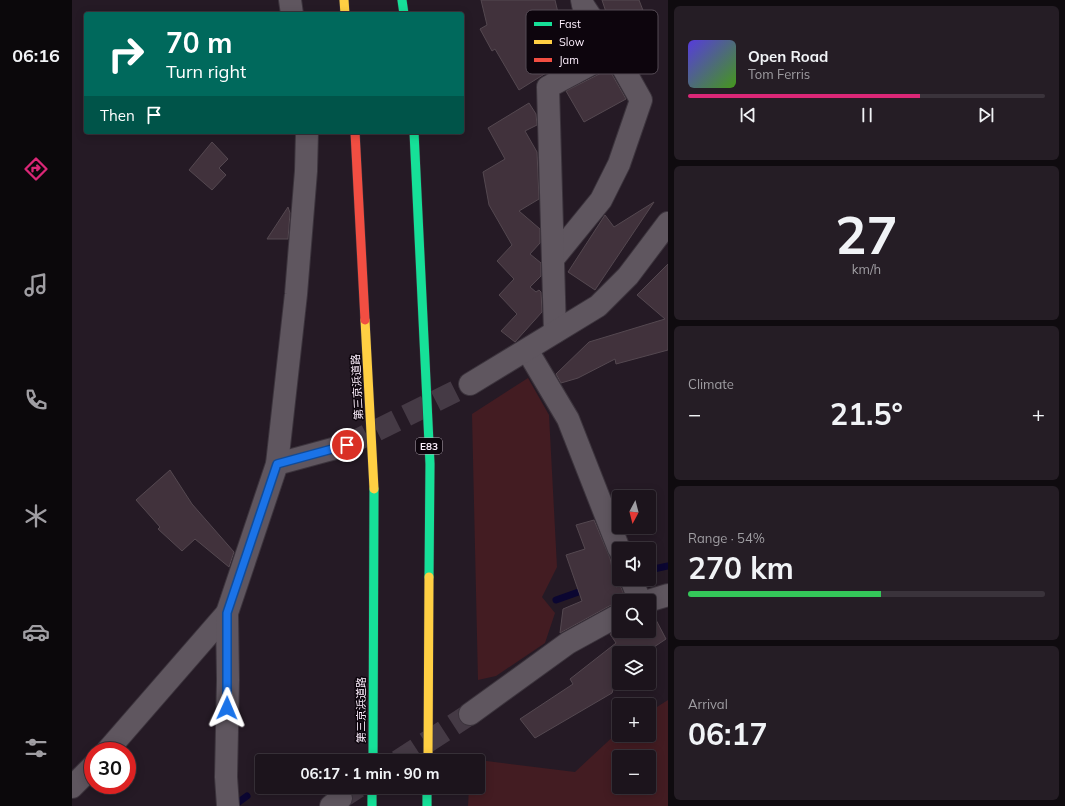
<!DOCTYPE html>
<html lang="en">
<head>
<meta charset="utf-8">
<style>
	:root { --surface:#1c141c; --page:#251d25; --text:#f1f3f6; --muted:#a09ea3; --line:#3a333b; --accent:#db2777 }
	body { margin:0; font-family:Mulish,"Noto Sans JP",sans-serif; background:var(--page); color:var(--text); height:100vh; display:flex; flex-direction:column; font-size:15px; white-space:nowrap }
	* { box-sizing:border-box; margin:0 }
	p { font-size:13px; color:var(--muted) }
	.icon { flex:none; width:22px; height:22px; fill:none; stroke:currentColor; stroke-width:2; stroke-linecap:round; stroke-linejoin:round }
	.map { position:relative; flex:1; overflow:hidden }
	.sheet { display:flex; flex-direction:column; gap:6px; padding:6px; background:#0f0b0f; width:397px }
	.sheet>* { flex:none }
	.guide { position:absolute; left:12px; top:12px; width:380px; height:122px; border-radius:4px; box-shadow:0 2px 10px #0003,0 0 0 1px var(--line); background:#00695c; color:#fff; overflow:hidden }
	.needle { width:26px; rotate:187deg }
	.controls { position:absolute; left:540px; top:490px; display:grid; gap:8px }
	.controls a { display:grid; place-items:center; width:44px; height:44px; border-radius:4px; background:var(--surface); box-shadow:0 2px 10px #0003,0 0 0 1px var(--line); font-size:20px }
	.speed { position:absolute; left:12px; top:742px; display:flex; gap:8px; font-size:20px; font-weight:700; text-align:center }
	.speed>* { display:grid; place-content:center; width:52px; height:52px; border-radius:50%; background:var(--surface); box-shadow:0 2px 10px #0003,0 0 0 1px var(--line); line-height:1 }
	.speed .limit { border:6px solid #d22; background:#fff; color:#111 }
	.pin { position:absolute; display:grid; place-items:center; width:34px; height:34px; color:#fff; margin:-17px; border:2px solid #fff; border-radius:50%; box-shadow:0 1px 4px #0007 }
	.me { position:absolute; width:44px; margin:-22px; rotate:1deg; stroke-linejoin:round; filter:drop-shadow(0 0 3px #0008) }
	.turn { display:flex; align-items:center; gap:14px; height:84px; padding:0 16px; font-size:18px }
	.turn .icon { width:52px; height:52px; stroke-width:2.5 }
	.turn b { display:block; font-size:28px; line-height:34px }
	.then { display:flex; align-items:center; height:38px; padding:0 16px; background:#0003; gap:8px; font-size:15px }
	.big { font-size:30px; font-weight:700; line-height:1.1 }
	.sheet .card { flex:1; display:flex; flex-direction:column; justify-content:center; gap:6px; min-width:0; padding:0 14px; border-radius:6px; background:var(--page) }
	.sheet .dial { align-items:center; gap:0 }
	.dial b { font-size:52px; line-height:1 }
	.song { display:flex; align-items:center; gap:12px }
	.cover { width:48px; height:48px; border-radius:6px; background:linear-gradient(135deg,hsl(250 70% 55%),hsl(100 70% 35%)) }
	.played { height:4px; border-radius:2px; background:linear-gradient(90deg,var(--accent) 65%,var(--line) 65%) }
	.keys { display:flex; justify-content:space-around; direction:ltr }
	.heat { display:flex; justify-content:space-between; align-items:center; font-size:22px; direction:ltr }
	.charge { height:6px; border-radius:3px; background:linear-gradient(90deg,#34c759 54%,var(--line) 0) }
	.trip { position:absolute; left:183px; top:754px; width:230px; height:40px; border-radius:4px; background:var(--surface); box-shadow:0 2px 10px #0003,0 0 0 1px var(--line); font-weight:700; line-height:40px; text-align:center }
	main { display:flex; flex:1; min-height:0 }
	.menu { display:flex; flex-direction:column; width:72px; justify-content:space-around; align-items:center; background:#0b080b; color:var(--muted) }
	.menu .icon { width:28px; height:28px }
	.menu .active { color:var(--accent) }
	.menu b { font-size:18px; color:var(--text) }
	.map>svg:first-child { display:block }
	.green { fill:#431c22; fill-rule:evenodd }
	.lines { fill:none; stroke-linecap:round; stroke-linejoin:round }
	.stream { stroke:#0b0631; stroke-width:7 }
	.building { fill:#41323c; stroke:#544850 }
	.street-tunnel { stroke:#453a45; stroke-width:22; stroke-dasharray:22 11; stroke-linecap:butt }
	.street-casing { stroke:#3c343d; stroke-width:24 }
	.fast-casing { stroke:#3c343d; stroke-width:10 }
	.slow-casing { stroke:#3c343d; stroke-width:10 }
	.jam-casing { stroke:#3c343d; stroke-width:10 }
	.street { stroke:#5f565f; stroke-width:22 }
	.fast { stroke:#16e098; stroke-width:9 }
	.slow { stroke:#ffcf43; stroke-width:9 }
	.jam { stroke:#f24e42; stroke-width:9 }
	.route-casing { stroke:#114b97; stroke-width:10 }
	.route { stroke:#1a73e8; stroke-width:7 }
	.labels { text-anchor:middle; stroke-width:3; stroke-linejoin:round; paint-order:stroke }
	.shield { fill:#0d050d; stroke:#b5a9b5; stroke-width:1 }
	.shield-label { font-size:10px; font-weight:bold; fill:#fdeffd }
	.street-label { font-size:11px; fill:#fdeffd; stroke:#0d050d }
	.key { fill:#0d050d; stroke:#554b55; stroke-width:1 }
	.key-label { font-size:11px; fill:#fdeffd }
</style>
</head>
<body>
<main>
<nav class="menu">
<b>06:16</b>
<svg class="icon active" aria-label="directions" viewBox="0 0 24 24"><path d="M12 3l9 9-9 9-9-9zM9 14v-3h6M13 9l2 2-2 2"/></svg>
<svg class="icon" aria-label="music" viewBox="0 0 24 24"><path d="M9 18V5l10-2v13"/><circle cx="6" cy="18" r="3"/><circle cx="16" cy="16" r="3"/></svg>
<svg class="icon" aria-label="phone" viewBox="0 0 24 24"><path d="M5 4h4l2 5-3 2q2 4 5 5l2-3 5 2v4C11 20 4 13 5 4z"/></svg>
<svg class="icon" aria-label="climate" viewBox="0 0 24 24"><path d="M12 3v18M4 7l16 10M4 17L20 7"/></svg>
<svg class="icon" aria-label="car" viewBox="0 0 24 24"><path d="M5 17H2v-5l4-1 3-4h7l3 4 3 1v5h-3M9 17h6M6 11h13"/><circle cx="7" cy="17" r="2"/><circle cx="17" cy="17" r="2"/></svg>
<svg class="icon" aria-label="filters" viewBox="0 0 24 24"><path d="M4 7h16M4 17h16"/><circle cx="9" cy="7" r="2"/><circle cx="15" cy="17" r="2"/></svg>
</nav>
<div class="map">
<svg width="596" height="806" viewBox="0 0 596 806">
	<rect width="100%" height="100%" fill="#251a25"/>
	<g class="green">
		<path d="M456 378 477 415 485 567 470 597 483 613 473 643 424 676 406 680 400 414Z"/>
		<path d="M596 700V806H396L397 787H406V761H399V759L503 772 547 731V735H577V712ZM547 757H577V787H547Z"/>
	</g>
	<g class="lines">
		<g class="stream">
			<path d="M577 570 596 566"/>
			<path d="M534 582 547 578"/>
			<path d="M484 600 515 589"/>
			<path d="M164 804 175 796"/>
		</g>
	</g>
	<g class="building">
		<path d="M409 0H483L491 34 509 25 524 47 482 70V68L447 90 423 49 420 51 408 29 415 25Z"/>
		<path d="M530 0H567L572 13 571 23 551 43 531 13 534 12Z"/>
		<path d="M537 69 554 99 512 122 494 91Z"/>
		<path d="M457 103 464 114 465 125 453 131 465 152 467 199 447 211 468 229V243L458 254 469 263V276L458 287 464 292 467 290 469 292 470 312 443 342 429 331 445 314 427 295 442 279 425 261 440 245 417 205 411 172 433 159 416 128Z"/>
		<path d="M140 142 156 159 147 168 154 175 140 190 117 170Z"/>
		<path d="M582 202 523 290 496 272 533 215 542 227Z"/>
		<path d="M216 207 218 213 216 239H195Z"/>
		<path d="M596 264V350L544 364 543 359 506 378 489 383 484 374 517 342 593 319 565 295Z"/>
		<path d="M98 470 120 504 162 552 157 567 123 539 110 551 86 529 88 527 64 500Z"/>
		<path d="M522 520 538 558 544 587 548 585 553 597 547 600V603L541 604 488 633 491 609 510 601 494 555 513 549 504 525Z"/>
		<path d="M582 616 594 639 573 653H551L547 648V671L540 693 463 738 448 719 501 684 498 679 544 643 538 634 547 629V631L554 632 577 631V620Z"/>
	</g>
	<g class="lines">
		<g class="street-tunnel">
			<path d="M275 445 398 384"/>
			<path d="M326 761 398 714"/>
			<path d="M269 798 286 787"/>
		</g>
		<defs>
			<g id="street">
				<path d="M218 0 220 14"/>
				<path d="M481 259 529 200 547 164 569 100 542 52 511 5 510 0"/>
				<path d="M483 332 476 87 542 52"/>
				<path d="M455 350 496 419 547 549"/>
				<path d="M398 384 526 306 556 276 596 223"/>
				<path d="M205 464 275 445"/>
				<path d="M559 579 568 601"/>
				<path d="M576 601 596 595"/>
				<path d="M398 714 496 643 547 615"/>
				<path d="M35 751 155 613"/>
				<path d="M0 787 21 766"/>
				<path d="M156 806 154 777 156 680 155 613 205 464 224 294 234 171 235 132"/>
				<path d="M259 806 269 798"/>
			</g>
			<g id="fast">
				<path d="M330 0 332 14"/>
				<path d="M342 132 358 464 357 577"/>
				<path d="M301 761 302 489"/>
				<path d="M300 787V806"/>
				<path d="M355 787V806"/>
			</g>
			<g id="slow">
				<path d="M272 0 273 14"/>
				<path d="M293 320 302 489"/>
				<path d="M356 761 357 577"/>
			</g>
			<path id="jam" d="M283 132 293 320"/>
		</defs>
		<use href="#street" class="street-casing"/>
		<use href="#fast" class="fast-casing"/>
		<use href="#slow" class="slow-casing"/>
		<use href="#jam" class="jam-casing"/>
		<use href="#street" class="street"/>
		<use href="#fast" class="fast"/>
		<use href="#slow" class="slow"/>
		<use href="#jam" class="jam"/>
	</g>
	<g class="lines">
		<defs>
			<path id="route" d="M155 708V613L205 464 275 445"/>
		</defs>
		<use href="#route" class="route-casing"/>
		<use href="#route" class="route"/>
	</g>
	<g class="labels">
		<rect class="shield" x="344" y="438" width="26" height="16" rx="3"/>
		<g class="shield-label">
			<text x="357" y="450">E83</text>
		</g>
		<g class="street-label">
			<text transform="translate(285 387) rotate(-93)" y="4">第三京浜道路</text>
			<text transform="translate(289 710) rotate(-90)" y="4">第三京浜道路</text>
		</g>
	</g>
	<rect x="454" y="10" width="132" height="64" rx="6" class="key"/>
	<rect x="462" y="22" width="18" height="4" fill="#16e098"/>
	<rect x="462" y="40" width="18" height="4" fill="#ffcf43"/>
	<rect x="462" y="58" width="18" height="4" fill="#f24e42"/>
	<g class="key-label">
		<text x="487" y="28">Fast</text>
		<text x="487" y="46">Slow</text>
		<text x="487" y="64">Jam</text>
	</g>
</svg>
<div class="controls">
<a><svg class="needle" viewBox="-14 -14 28 28"><path d="M0-13l5 13h-10z" fill="#e53935"/><path d="M0 13l5-13h-10z" fill="#a09ea3"/></svg></a>
<a><svg class="icon" aria-label="sound" viewBox="0 0 24 24"><path d="M4 9h4l5-4v14l-5-4H4zM17 9q2 3 0 6"/></svg></a>
<a><svg class="icon" aria-label="search" viewBox="0 0 24 24"><circle cx="10" cy="10" r="6"/><path d="M15 15l6 6"/></svg></a>
<a><svg class="icon" aria-label="layers" viewBox="0 0 24 24"><path d="M12 4l9 5-9 5-9-5zM3 14l9 5 9-5"/></svg></a>
<a>+</a>
<a>−</a>
</div>
<div class="speed"><div class="limit">30</div></div>
<div class="pin" style="left:275px;top:445px;background:#d93025"><svg class="icon" aria-label="arrive" viewBox="0 0 24 24"><path d="M6 21V4h12l-3 4 3 4H6"/></svg></div>
<svg class="me" style="left:155px;top:708px" viewBox="-20 -20 40 40"><path d="M0-17L14 15 0 8-14 15z" fill="#1a73e8" stroke="#fff" stroke-width="4"/></svg>
<div class="trip">06:17 · 1 min · 90 m</div>
<div class="guide">
<div class="turn"><svg class="icon" aria-label="right" viewBox="0 0 24 24"><path d="M7 20v-9h11M14 6l5 5-5 5"/></svg><div><b>70 m</b>Turn right</div></div>
<div class="then">Then<svg class="icon" aria-label="arrive" viewBox="0 0 24 24"><path d="M6 21V4h12l-3 4 3 4H6"/></svg></div>
</div>
</div>
<section class="sheet">
<div class="card">
<div class="song"><i class="cover"></i><div><b>Open Road</b><p>Tom Ferris</p></div></div>
<div class="played"></div>
<div class="keys"><svg class="icon" aria-label="previous" viewBox="0 0 24 24"><path d="M18 5L8 12l10 7zM5 5v14"/></svg><svg class="icon" aria-label="pause" viewBox="0 0 24 24"><path d="M8 5v14M16 5v14"/></svg><svg class="icon" aria-label="next" viewBox="0 0 24 24"><path d="M6 5l10 7-10 7zM19 5v14"/></svg></div>
</div>
<div class="card dial"><b>27</b><p>km/h</p></div>
<div class="card"><p>Climate</p>
<div class="heat"><a>−</a><b class="big">21.5°</b><a>+</a></div>
</div>
<div class="card"><p>Range · 54%</p><b class="big">270 km</b><div class="charge"></div></div>
<div class="card"><p>Arrival</p><b class="big">06:17</b></div>
</section>
</main>
</body>
</html>
